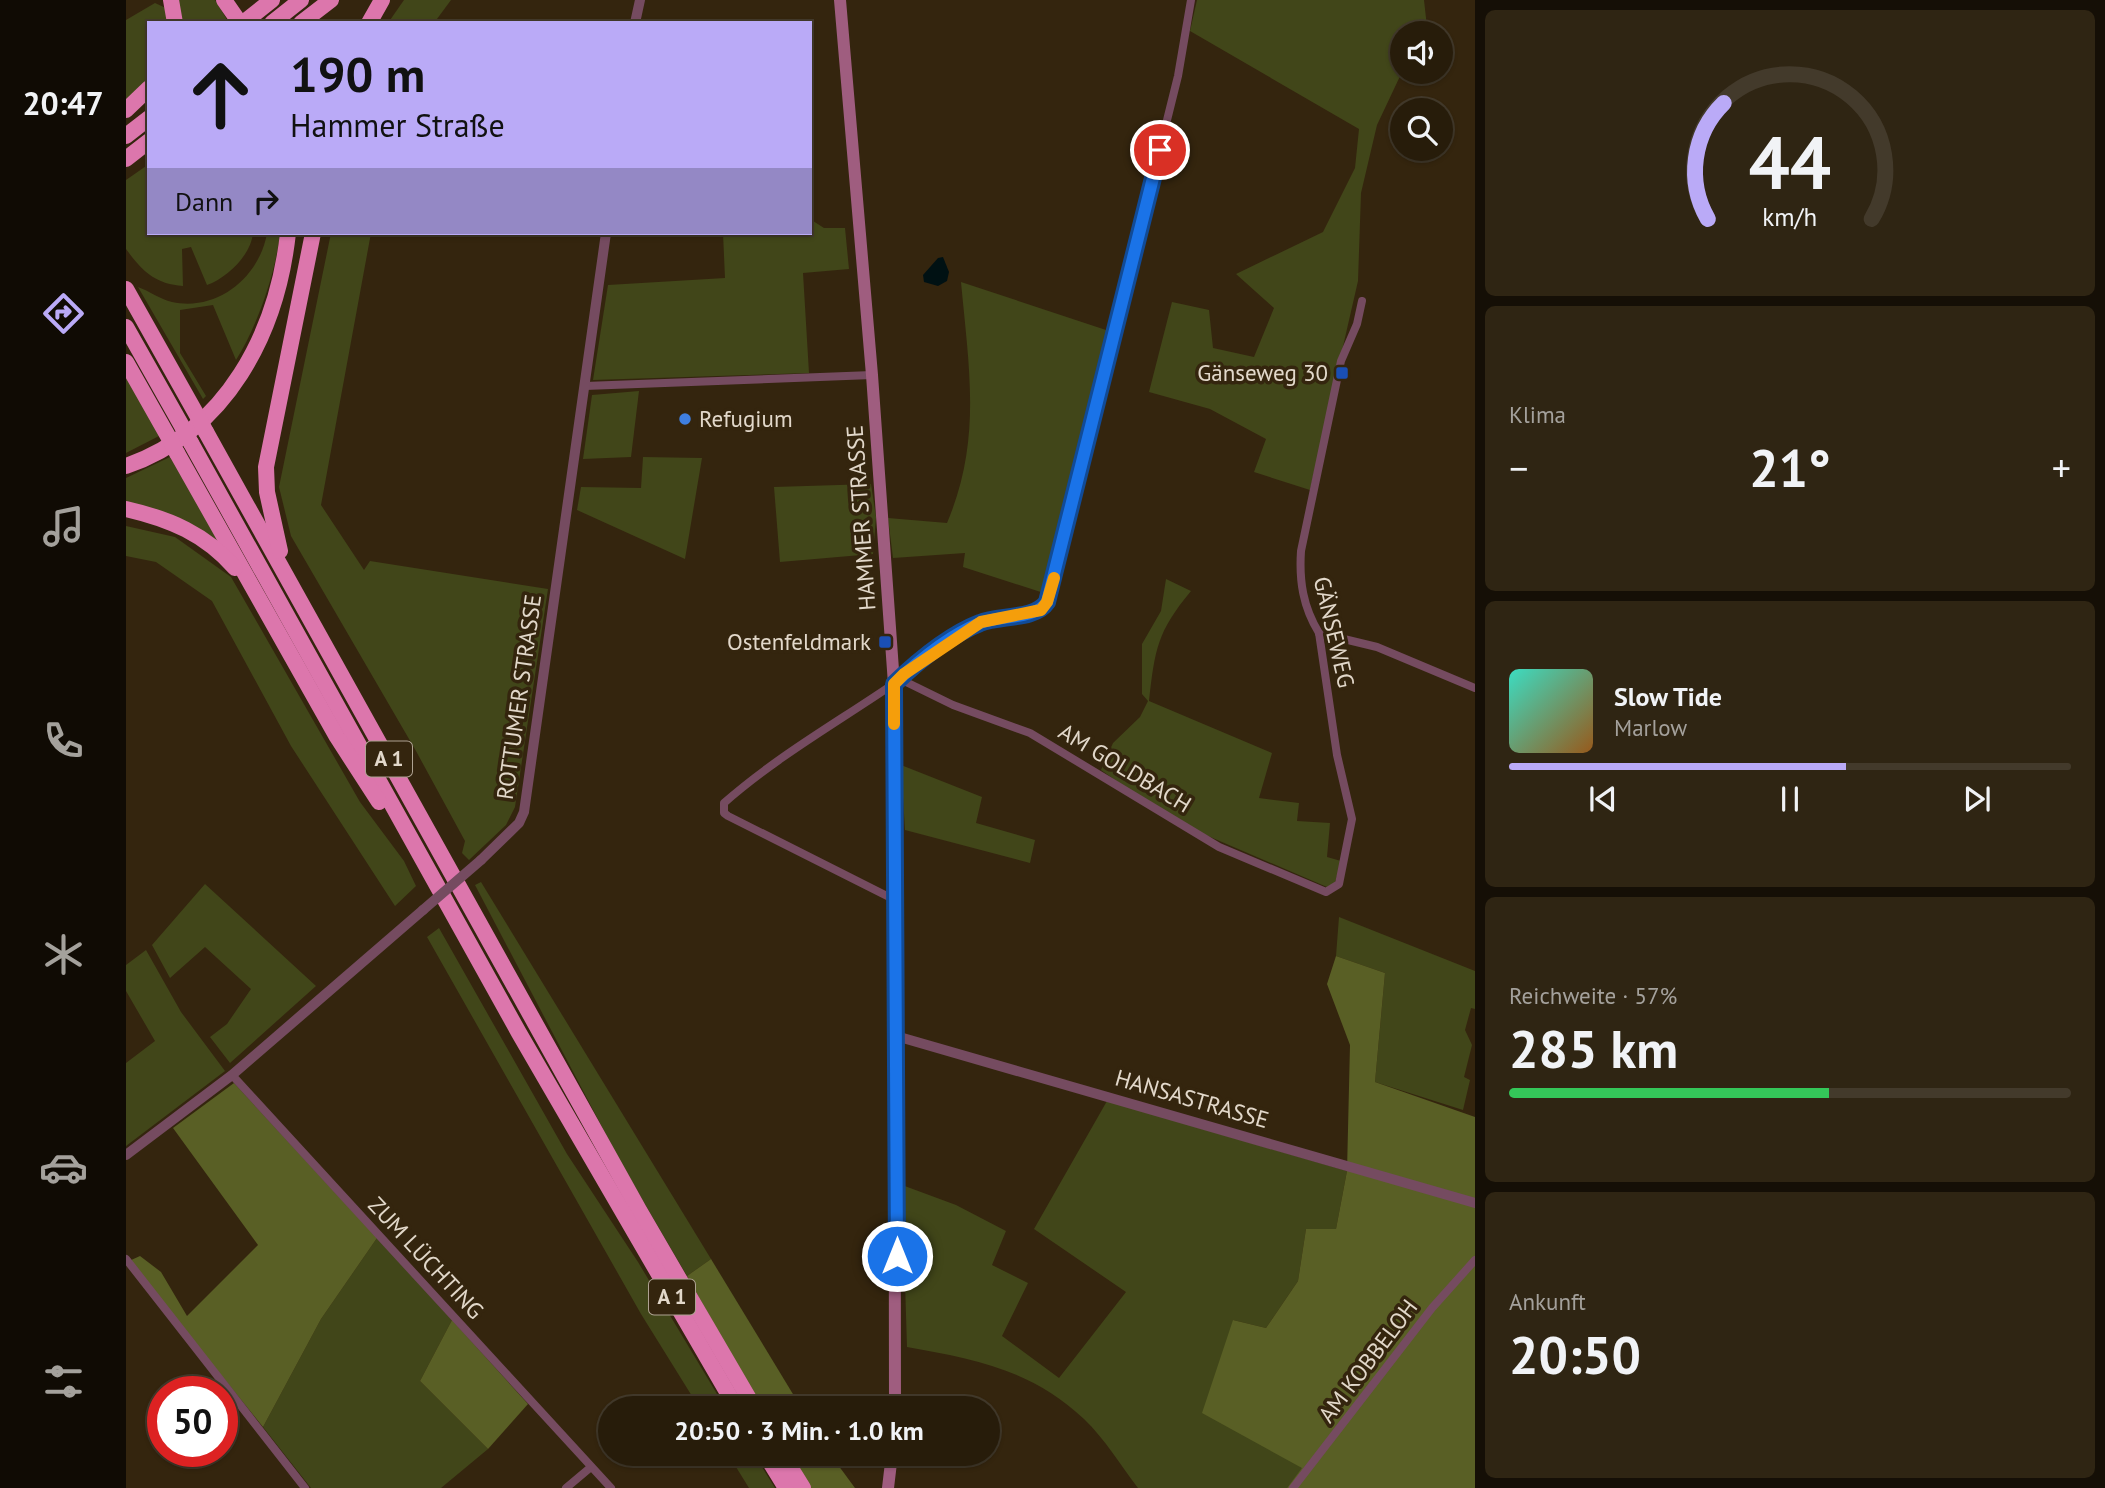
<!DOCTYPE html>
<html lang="de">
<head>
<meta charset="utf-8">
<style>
	:root { --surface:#271c0a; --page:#2f2513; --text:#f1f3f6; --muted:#a4a19c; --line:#433a2b; --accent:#baaaf7 }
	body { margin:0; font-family:"PT Sans",sans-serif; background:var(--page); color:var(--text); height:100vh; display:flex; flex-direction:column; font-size:26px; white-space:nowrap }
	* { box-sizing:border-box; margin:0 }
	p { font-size:23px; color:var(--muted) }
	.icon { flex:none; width:38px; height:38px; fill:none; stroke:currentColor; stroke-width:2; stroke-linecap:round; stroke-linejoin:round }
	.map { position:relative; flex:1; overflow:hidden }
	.panel { display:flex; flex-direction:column; gap:10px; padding:10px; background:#150f06; width:630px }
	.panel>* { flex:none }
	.hud { position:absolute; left:21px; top:21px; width:665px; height:214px; border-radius:0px; box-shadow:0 2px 5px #0004,0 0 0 2px var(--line); background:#baaaf7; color:#111; overflow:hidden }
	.buttons { position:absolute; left:1264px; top:21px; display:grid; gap:14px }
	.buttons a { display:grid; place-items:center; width:63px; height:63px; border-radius:50%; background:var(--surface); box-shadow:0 2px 5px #0004,0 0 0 2px var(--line); font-size:35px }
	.speed { position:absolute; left:21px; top:1376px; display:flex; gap:14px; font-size:35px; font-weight:700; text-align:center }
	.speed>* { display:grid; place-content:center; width:91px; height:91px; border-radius:50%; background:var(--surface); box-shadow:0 2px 5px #0004,0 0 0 2px var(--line); line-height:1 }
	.speed .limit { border:10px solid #d22; background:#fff; color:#111 }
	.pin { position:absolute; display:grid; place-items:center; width:60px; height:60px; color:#fff; margin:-30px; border:4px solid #fff; border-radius:50%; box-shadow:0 2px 7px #0007 }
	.me { position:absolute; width:77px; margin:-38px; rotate:0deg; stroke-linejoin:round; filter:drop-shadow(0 0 5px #0008) }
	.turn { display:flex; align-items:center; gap:24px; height:147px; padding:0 28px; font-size:32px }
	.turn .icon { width:91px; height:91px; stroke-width:2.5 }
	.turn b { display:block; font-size:49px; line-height:60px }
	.then { display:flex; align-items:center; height:66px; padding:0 28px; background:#0003; gap:14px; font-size:26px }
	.big { font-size:52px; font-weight:700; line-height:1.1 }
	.panel .card { flex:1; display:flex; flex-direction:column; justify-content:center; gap:10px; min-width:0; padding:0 24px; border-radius:10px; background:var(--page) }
	.panel .dial { align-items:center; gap:0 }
	.dial svg { height:182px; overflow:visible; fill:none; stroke:var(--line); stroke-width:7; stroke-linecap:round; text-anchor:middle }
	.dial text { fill:var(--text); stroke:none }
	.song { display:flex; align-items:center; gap:21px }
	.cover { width:84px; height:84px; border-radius:10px; background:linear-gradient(135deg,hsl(170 70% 55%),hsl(30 70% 35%)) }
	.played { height:7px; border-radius:4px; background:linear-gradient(90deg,var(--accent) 60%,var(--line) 60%) }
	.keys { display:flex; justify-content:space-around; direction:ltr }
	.heat { display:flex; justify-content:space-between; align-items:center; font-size:38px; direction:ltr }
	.charge { height:10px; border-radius:5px; background:linear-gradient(90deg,#34c759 57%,var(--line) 0) }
	.trip { position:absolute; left:472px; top:1396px; width:402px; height:70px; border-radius:35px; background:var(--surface); box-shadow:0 2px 5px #0004,0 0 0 2px var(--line); font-weight:700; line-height:70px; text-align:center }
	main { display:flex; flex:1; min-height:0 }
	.tab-bar { display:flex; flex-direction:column; width:126px; justify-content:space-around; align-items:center; background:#100b04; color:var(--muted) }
	.tab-bar .icon { width:49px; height:49px }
	.tab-bar .on { color:var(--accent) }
	.tab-bar b { font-size:32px; color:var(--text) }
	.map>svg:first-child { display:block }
	.green { fill:#414619 }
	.forest { fill:#595f25 }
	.water { fill:#001113 }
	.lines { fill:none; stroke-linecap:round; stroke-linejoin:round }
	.minor { stroke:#754b60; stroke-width:8 }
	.tertiary { stroke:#754b60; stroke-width:10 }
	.secondary { stroke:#9f5d7f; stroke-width:12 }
	.motorway { stroke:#dc76ac; stroke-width:16 }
	.tertiary-bridge { stroke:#754b60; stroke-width:10 }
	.motorway-bridge { stroke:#dc76ac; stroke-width:16 }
	.route-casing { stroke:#114b97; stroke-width:18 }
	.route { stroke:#1a73e8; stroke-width:12 }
	.slow { stroke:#f59e0b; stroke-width:12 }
	.transit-dot { fill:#1a4fb4; stroke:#34250e; stroke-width:2.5 }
	.shop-dot { fill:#3f7fe0; stroke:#34250e; stroke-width:2.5 }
	.labels { text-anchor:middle; stroke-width:7; stroke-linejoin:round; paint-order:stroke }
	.shield { fill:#34250e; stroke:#aea292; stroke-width:2 }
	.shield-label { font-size:21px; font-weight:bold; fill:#e2d8ca }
	.poi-label { font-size:23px; fill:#e2d8ca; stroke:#34250e; text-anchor:end }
	.street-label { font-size:23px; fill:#e2d8ca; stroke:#34250e }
</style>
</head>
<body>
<main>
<nav class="tab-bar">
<b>20:47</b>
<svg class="icon on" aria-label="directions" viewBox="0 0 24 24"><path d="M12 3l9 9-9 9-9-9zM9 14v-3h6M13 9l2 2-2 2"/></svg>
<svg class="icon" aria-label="music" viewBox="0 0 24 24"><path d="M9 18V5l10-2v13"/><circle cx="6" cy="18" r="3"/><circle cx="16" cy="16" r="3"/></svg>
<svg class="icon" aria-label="phone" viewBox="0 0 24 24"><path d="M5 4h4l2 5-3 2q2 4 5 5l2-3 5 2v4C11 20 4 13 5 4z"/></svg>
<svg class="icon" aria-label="climate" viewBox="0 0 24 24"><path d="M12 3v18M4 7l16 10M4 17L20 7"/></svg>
<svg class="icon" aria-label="car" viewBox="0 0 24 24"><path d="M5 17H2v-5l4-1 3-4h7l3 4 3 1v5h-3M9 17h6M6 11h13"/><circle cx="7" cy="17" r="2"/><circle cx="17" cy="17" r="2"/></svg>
<svg class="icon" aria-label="filters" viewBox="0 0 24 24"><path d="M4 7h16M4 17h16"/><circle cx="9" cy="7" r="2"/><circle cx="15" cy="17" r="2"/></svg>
</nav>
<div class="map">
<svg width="1349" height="1488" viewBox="0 0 1349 1488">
	<rect width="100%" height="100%" fill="#34250e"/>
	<g class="green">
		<path d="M50 0H89L103 23H55Z"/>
		<path d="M278 0H325L308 23H262Z"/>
		<path d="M1071 0H1298L1301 27 1298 33H1276V72L1251 125 1235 193 1232 281 1184 490 1128 472 1140 439 1084 409 1023 392 1046 302 1083 310 1087 348 1128 357 1148 308 1110 274 1197 232 1229 168 1233 129 1064 31Z"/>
		<path d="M29 3 42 9 46 23H23V84L0 105V20Z"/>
		<path d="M23 164V233H127C125 255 101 278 81 285L65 247 56 249 57 286C29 284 16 271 0 249V180Z"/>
		<path d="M684 219 698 228H719L723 269 677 273 683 373 467 380 482 285 599 278 597 233H684Z"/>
		<path d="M141 233H154C150 272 131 327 110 360L87 305 54 310V353L80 396 77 399 12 287C23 291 34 299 46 302 92 312 134 276 141 233Z"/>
		<path d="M205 233H245L195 505 238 570 244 561 422 589 389 807 380 825 343 860 336 853 339 841 290 751 165 536 153 487Z"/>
		<path d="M835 282 983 331 921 594 837 567 839 553 767 558 762 518 821 523C856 440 843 369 835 282Z"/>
		<path d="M0 373 33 436 0 453Z"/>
		<path d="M513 391 505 457 457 459 466 395Z"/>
		<path d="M46 456 98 545C66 524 37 511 0 504V478Z"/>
		<path d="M517 457 576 458 559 559 451 510 455 487 515 488Z"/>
		<path d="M745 484 750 517 747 554 654 562 648 487Z"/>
		<path d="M0 526 49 537 105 577 234 802 278 861 290 886 269 906 165 746 86 601 30 562 0 556Z"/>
		<path d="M1040 579 1065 591C1031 632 1029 649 1023 701L1146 753 1133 798 1173 803 1171 821 1204 823 1201 857 1215 861 1209 883 1201 887 1075 833 1023 804 975 770 987 743 1014 717 1022 701 1016 694V644L1035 611Z"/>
		<path d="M775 765 856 797 850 823 909 840 904 863 779 830Z"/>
		<path d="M355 882 585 1259 561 1276 496 1165 349 885Z"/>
		<path d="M79 884 190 986 104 1063 84 1037 101 1024 125 989 79 947 44 978 26 945Z"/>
		<path d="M1213 917 1349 971V1009L1345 1008 1339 1030 1346 1045 1338 1077 1344 1080 1337 1110 1249 1082 1259 973 1210 956Z"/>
		<path d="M313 928 441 1154 512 1262 600 1409H574L515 1314 301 937Z"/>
		<path d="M20 950 55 1012 99 1071 0 1146V1063L29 1041 0 991V965Z"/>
		<path d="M981 1101 1221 1171 1210 1229H1180L1172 1281 1140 1328 1107 1320 1177 1468 1161 1488H1012C995 1466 979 1439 958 1419 906 1370 849 1359 781 1347L776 1185 830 1205 880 1231 866 1265 902 1283 876 1336 933 1378 1000 1292 908 1229Z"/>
		<path d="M251 1238 326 1320 294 1381 362 1449 315 1488H185L137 1427 195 1319Z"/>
		<path d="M602 1454H628L649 1488H623Z"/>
	</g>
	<g class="forest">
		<path d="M1210 956 1259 973 1249 1082 1349 1117V1488H1161L1176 1468 1076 1413 1107 1320 1140 1328 1172 1281 1180 1229H1210L1221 1171 1224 1045 1201 984Z"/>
		<path d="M108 1083 251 1238 195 1319 137 1427 3 1261 14 1256 35 1272 61 1316 132 1245 47 1128Z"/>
		<path d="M585 1259 676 1409H636L561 1276Z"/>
		<path d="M326 1320 402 1404 362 1449 294 1381Z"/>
		<path d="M664 1454H704L729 1488H685Z"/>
	</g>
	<path class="water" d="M817 257 823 272 821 281 812 286 798 282 797 275 812 258Z"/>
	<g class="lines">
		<g class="minor">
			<path d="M459 386 746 375"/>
			<path d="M1193 633 1251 647 1349 688"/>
			<path d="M771 683 778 681 827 705 904 733 1093 847 1200 892 1213 884 1226 819 1211 755 1193 633C1177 607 1173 581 1175 551L1215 361 1231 324 1236 301"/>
			<path d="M769 900 602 816 598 813V803C648 759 705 726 760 689 787 671 810 649 837 631 858 618 911 618 921 602L1052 76 1065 0"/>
			<path d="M106 1075 485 1488"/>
			<path d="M0 1259 179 1488"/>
			<path d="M440 1488 465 1467"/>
			<path d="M1167 1488 1306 1308 1349 1260"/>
		</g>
		<g class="tertiary">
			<path d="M509 23 514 0"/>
			<path d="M355 860 393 823 398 812 480 233"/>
			<path d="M770 1036 1349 1203"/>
			<path d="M0 1155 106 1075 297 910"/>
		</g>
		<g class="secondary">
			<path d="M714 0 746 375 768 684 769 1409"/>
			<path d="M762 1488 766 1454"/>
		</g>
		<g class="motorway">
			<path d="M45 0 49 23"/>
			<path d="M98 0 114 23"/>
			<path d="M117 23 146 0"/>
			<path d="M146 23 175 0"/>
			<path d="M175 23 205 0"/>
			<path d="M243 23 256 0"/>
			<path d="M0 110 23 88"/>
			<path d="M0 136 23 118"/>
			<path d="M0 159 23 141"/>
			<path d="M0 289 72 417"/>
			<path d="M0 327 57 428"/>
			<path d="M0 362 43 438"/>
			<path d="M80 432 513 1210 629 1409"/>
			<path d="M65 443 393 1033 611 1409"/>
			<path d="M51 453 211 737 253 802"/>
			<path d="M0 466C101 431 151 333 162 233"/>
			<path d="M0 509C44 519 79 534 109 568"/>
			<path d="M154 551 141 492 140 467 187 233"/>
			<path d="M639 1454 660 1488"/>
			<path d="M656 1454 677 1488"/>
		</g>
		<path class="tertiary-bridge" d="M297 910 355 860"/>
		<g class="motorway-bridge">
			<path d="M72 417 80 432"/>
			<path d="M57 428 65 443"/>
			<path d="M43 438 51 453"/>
		</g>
	</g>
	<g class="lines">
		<defs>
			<path id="route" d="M771 1256 768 684C792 661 823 635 854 623 873 615 909 620 921 602L1034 150"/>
		</defs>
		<use href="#route" class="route-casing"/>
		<use href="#route" class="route"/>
		<path class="slow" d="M768 724V684L778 674 855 622 915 610 921 602 928 578"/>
	</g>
	<g class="transit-dot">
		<rect x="1209" y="366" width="14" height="14" rx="3.5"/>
		<rect x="752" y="635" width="14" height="14" rx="3.5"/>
	</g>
	<circle class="shop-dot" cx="559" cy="419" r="7"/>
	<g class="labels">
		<g class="shield">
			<rect x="240" y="741.5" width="46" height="35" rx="5"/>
			<rect x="523" y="1279.5" width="46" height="35" rx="5"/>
		</g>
		<g class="shield-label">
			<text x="263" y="766">A 1</text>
			<text x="546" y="1304">A 1</text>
		</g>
		<g class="poi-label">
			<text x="1202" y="381">Gänseweg 30</text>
			<text x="573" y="427" text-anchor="start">Refugium</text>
			<text x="745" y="650">Ostenfeldmark</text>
		</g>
		<g class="street-label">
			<text transform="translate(735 518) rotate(-94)" y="8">HAMMER STRASSE</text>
			<text transform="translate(1208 632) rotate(77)" y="8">GÄNSEWEG</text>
			<text transform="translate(393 697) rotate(-82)" y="8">ROTTUMER STRASSE</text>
			<text transform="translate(999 768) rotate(31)" y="8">AM GOLDBACH</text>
			<text transform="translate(1066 1099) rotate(16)" y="8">HANSASTRASSE</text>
			<text transform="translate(300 1258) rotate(47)" y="8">ZUM LÜCHTING</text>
			<text transform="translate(1242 1361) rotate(-53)" y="8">AM KOBBELOH</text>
		</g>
	</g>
</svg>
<div class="buttons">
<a><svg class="icon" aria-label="sound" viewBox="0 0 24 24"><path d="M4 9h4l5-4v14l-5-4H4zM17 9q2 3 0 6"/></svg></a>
<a><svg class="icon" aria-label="search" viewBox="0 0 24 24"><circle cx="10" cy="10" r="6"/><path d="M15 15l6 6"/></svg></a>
</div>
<div class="speed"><div class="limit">50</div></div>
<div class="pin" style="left:1034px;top:150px;background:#d93025"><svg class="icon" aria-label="arrive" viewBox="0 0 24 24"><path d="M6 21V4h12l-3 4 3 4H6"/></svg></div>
<svg class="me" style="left:771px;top:1256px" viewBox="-20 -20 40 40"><circle r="17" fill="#1a73e8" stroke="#fff" stroke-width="3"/><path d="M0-11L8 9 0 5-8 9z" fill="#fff"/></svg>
<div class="trip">20:50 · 3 Min. · 1.0 km</div>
<div class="hud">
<div class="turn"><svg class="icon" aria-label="ahead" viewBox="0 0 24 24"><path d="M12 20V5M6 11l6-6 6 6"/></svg><div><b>190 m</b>Hammer Straße</div></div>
<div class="then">Dann<svg class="icon" aria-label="right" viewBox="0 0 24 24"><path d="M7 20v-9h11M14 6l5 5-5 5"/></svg></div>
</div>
</div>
<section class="panel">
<div class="card dial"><svg viewBox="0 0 100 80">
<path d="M14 69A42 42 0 1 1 86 69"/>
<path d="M14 69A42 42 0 0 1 21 18" stroke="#baaaf7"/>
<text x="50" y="56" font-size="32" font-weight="700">44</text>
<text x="50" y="72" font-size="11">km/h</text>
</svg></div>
<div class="card"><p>Klima</p>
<div class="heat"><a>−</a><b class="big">21°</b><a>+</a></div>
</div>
<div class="card">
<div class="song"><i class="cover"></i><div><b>Slow Tide</b><p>Marlow</p></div></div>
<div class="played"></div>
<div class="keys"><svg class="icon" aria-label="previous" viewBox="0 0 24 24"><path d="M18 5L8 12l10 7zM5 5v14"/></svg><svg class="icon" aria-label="pause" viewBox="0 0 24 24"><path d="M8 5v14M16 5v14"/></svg><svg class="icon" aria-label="next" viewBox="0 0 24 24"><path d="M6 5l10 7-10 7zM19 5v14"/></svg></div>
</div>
<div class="card"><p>Reichweite · 57%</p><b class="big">285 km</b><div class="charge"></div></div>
<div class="card"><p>Ankunft</p><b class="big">20:50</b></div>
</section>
</main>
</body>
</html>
